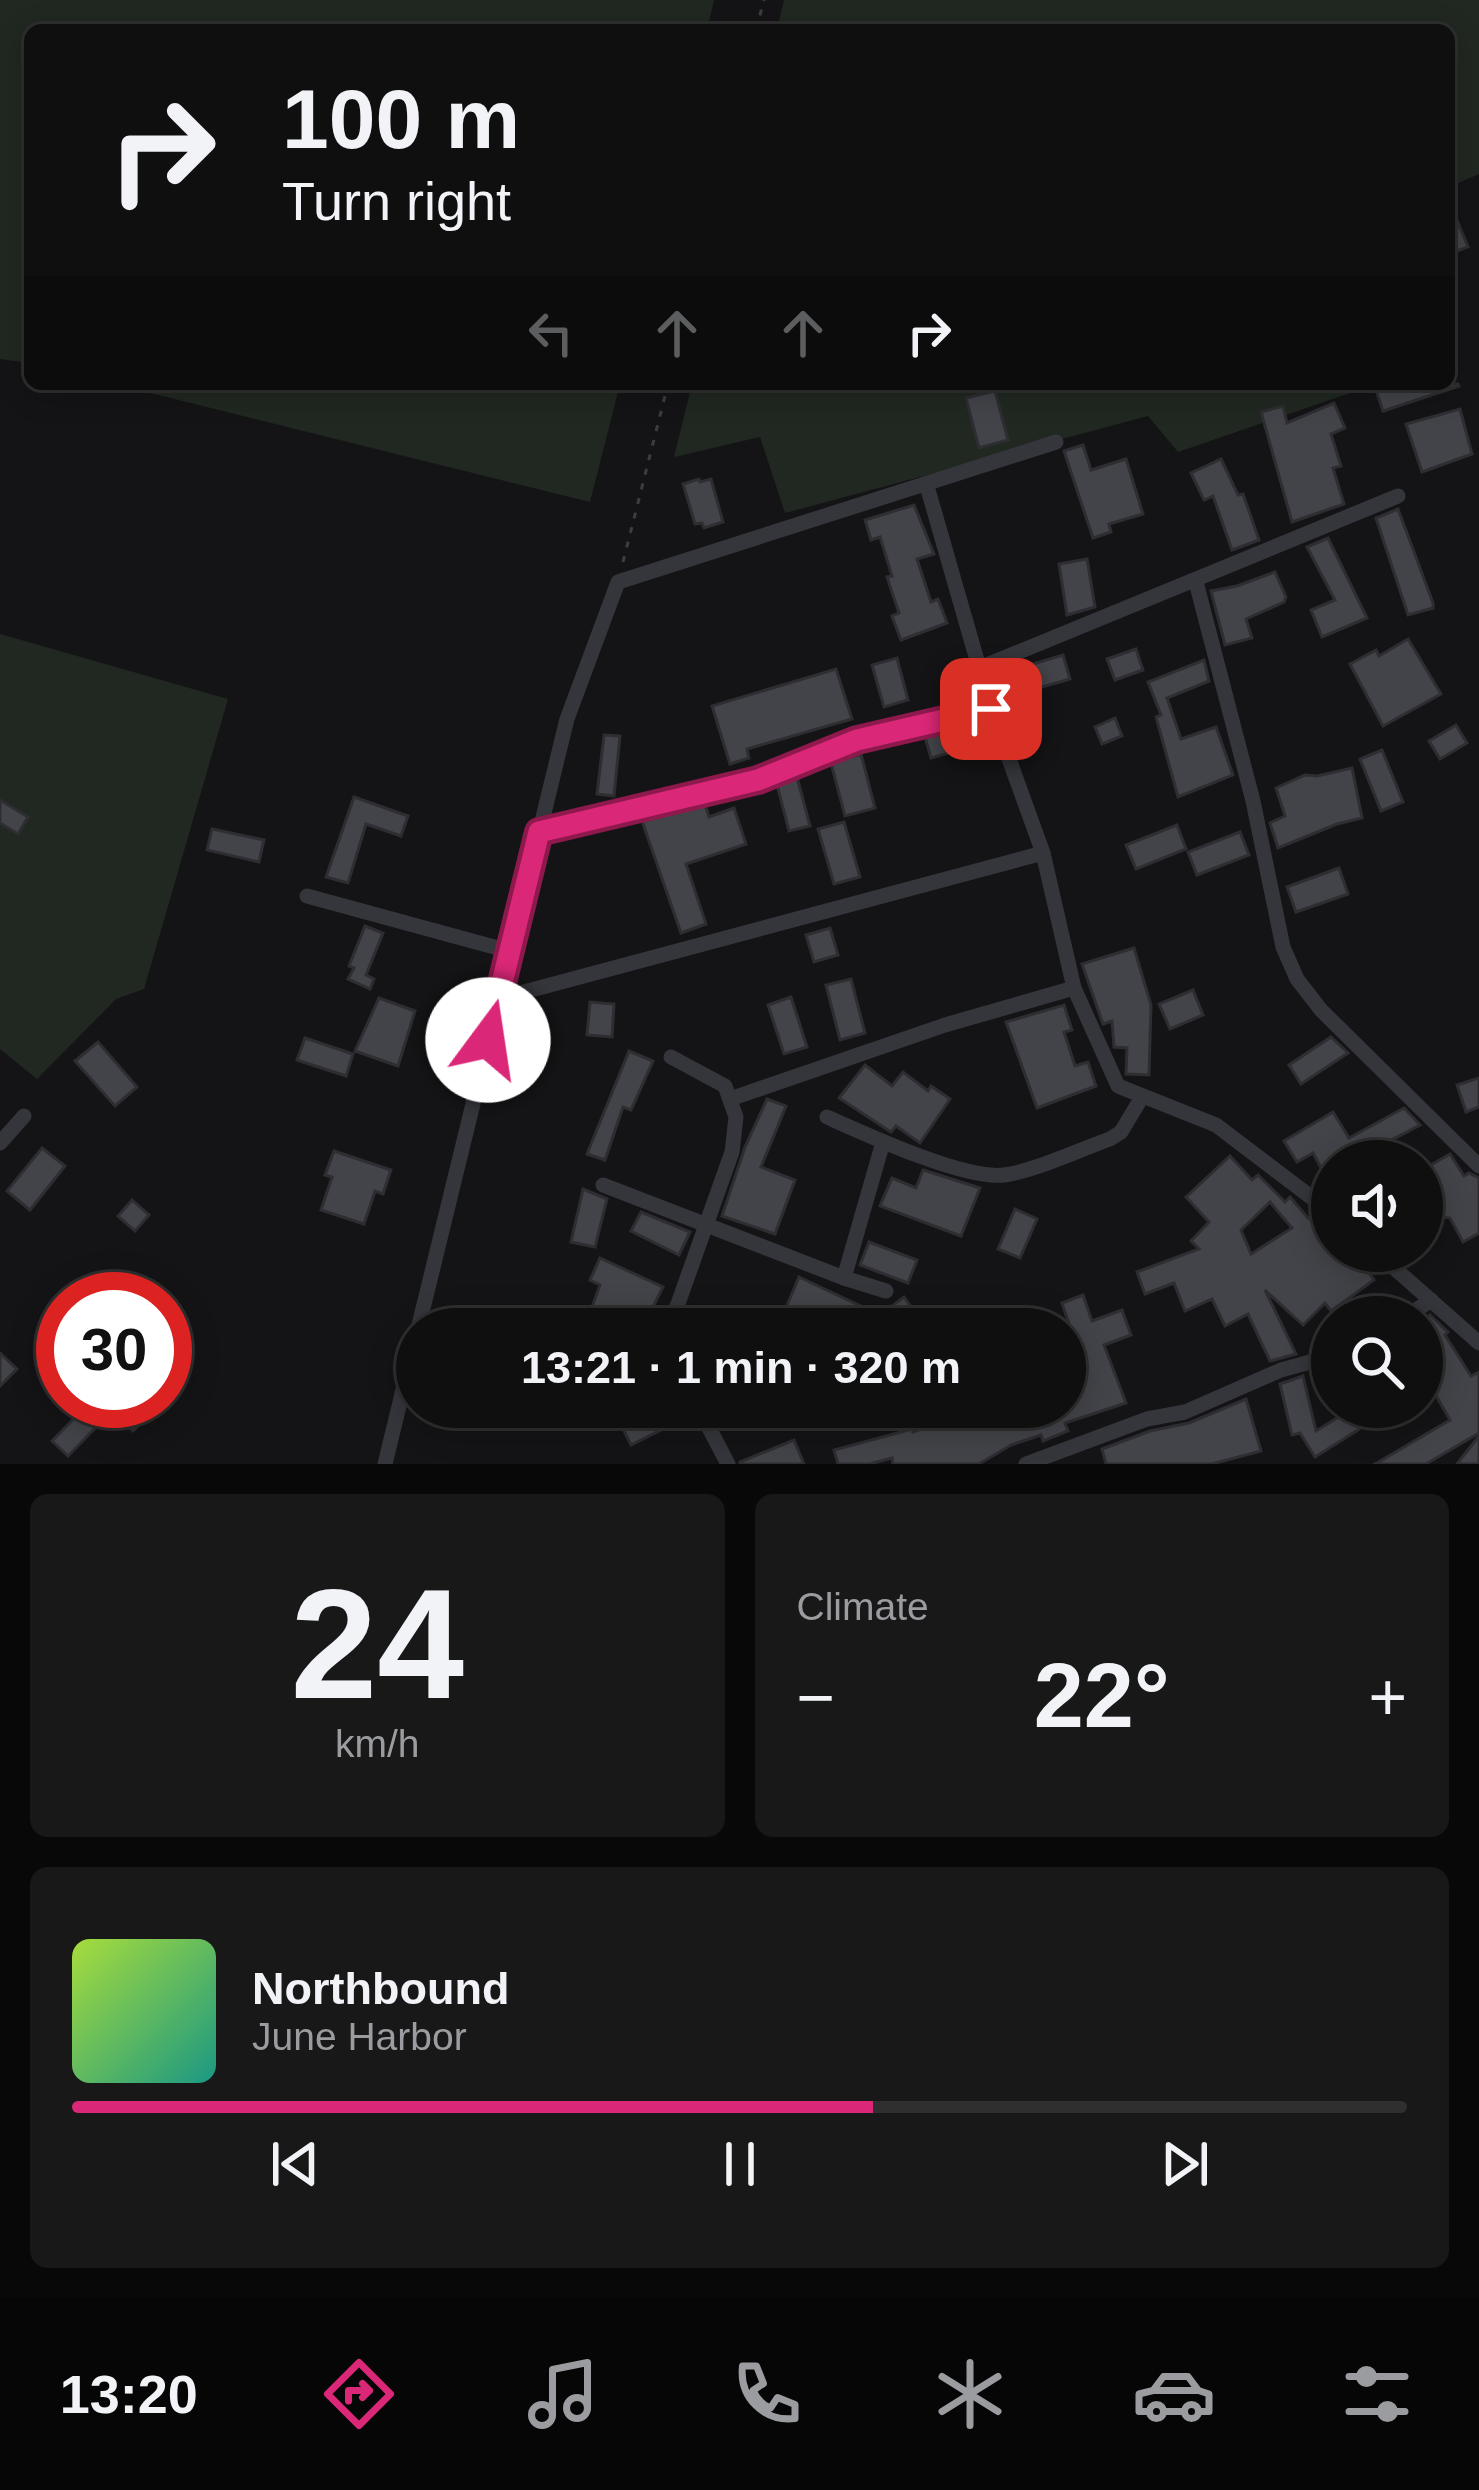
<!DOCTYPE html>
<html lang="en">
<head>
<meta charset="utf-8">
<style>
	:root { --surface:#0f0f10; --page:#181819; --text:#f1f3f6; --muted:#9b9c9f; --line:#2f2f30; --accent:#db2777 }
	body { margin:0; font-family:Helvetica,sans-serif; background:var(--page); color:var(--text); height:100vh; display:flex; flex-direction:column; font-size:45px; white-space:nowrap }
	* { box-sizing:border-box; margin:0 }
	p { font-size:39px; color:var(--muted) }
	.icon { flex:none; width:66px; height:66px; fill:none; stroke:currentColor; stroke-width:2; stroke-linecap:round; stroke-linejoin:round }
	.map { position:relative; height:1464px; overflow:hidden }
	.sheet { display:flex; flex-direction:column; gap:30px; padding:30px; background:#080809; flex:1 }
	.sheet>* { flex:none }
	.top-card { position:absolute; left:24px; top:24px; width:1431px; height:366px; border-radius:18px; box-shadow:0 6px 30px #0003,0 0 0 3px var(--line); background:#0f0f10; color:var(--text); overflow:hidden }
	.tools { position:absolute; left:1311px; top:1140px; display:grid; gap:24px }
	.tools a { display:grid; place-items:center; width:132px; height:132px; border-radius:50%; background:var(--surface); box-shadow:0 6px 30px #0003,0 0 0 3px var(--line); font-size:60px }
	.speed { position:absolute; left:36px; top:1272px; display:flex; gap:24px; font-size:60px; font-weight:700; text-align:center }
	.speed>* { display:grid; place-content:center; width:156px; height:156px; border-radius:50%; background:var(--surface); box-shadow:0 6px 30px #0003,0 0 0 3px var(--line); line-height:1 }
	.speed .limit { border:18px solid #d22; background:#fff; color:#111 }
	.pin { position:absolute; display:grid; place-items:center; width:102px; height:102px; color:#fff; margin:-51px; border-radius:24px; box-shadow:0 6px 18px #0006 }
	.me { position:absolute; width:132px; margin:-66px; rotate:14deg; stroke-linejoin:round; filter:drop-shadow(0 0 9px #0008) }
	.turn { display:flex; align-items:center; gap:42px; height:252px; padding:0 60px; font-size:54px }
	.turn .icon { width:156px; height:156px; stroke-width:2.5 }
	.turn b { display:block; font-size:84px; line-height:102px }
	.lanes { display:flex; align-items:center; height:114px; padding:0 60px; background:#0003; justify-content:center; gap:60px; direction:ltr }
	.lanes .off { opacity:.35 }
	.big { font-size:90px; font-weight:600; line-height:1.1 }
	.sheet .card { flex:1; display:flex; flex-direction:column; justify-content:center; gap:18px; min-width:0; padding:0 42px; border-radius:18px; background:var(--page) }
	.sheet .dial { align-items:center; gap:0 }
	.dial b { font-size:156px; line-height:1 }
	.song { display:flex; align-items:center; gap:36px }
	.cover { width:144px; height:144px; border-radius:18px; background:linear-gradient(135deg,hsl(80 70% 55%),hsl(170 70% 35%)) }
	.played { height:12px; border-radius:6px; background:linear-gradient(90deg,var(--accent) 60%,var(--line) 60%) }
	.keys { display:flex; justify-content:space-around; direction:ltr }
	.heat { display:flex; justify-content:space-between; align-items:center; font-size:66px; direction:ltr }
	.sheet .tiles { flex:1; display:grid; gap:30px; grid-template-columns:1fr 1fr }
	.card:last-child { grid-column:span 2 }
	.trip { position:absolute; left:396px; top:1308px; width:690px; height:120px; border-radius:60px; background:var(--surface); box-shadow:0 6px 30px #0003,0 0 0 3px var(--line); font-weight:600; line-height:120px; text-align:center }
	.dock { display:flex; height:192px; justify-content:space-around; align-items:center; background:#060606; color:var(--muted) }
	.dock .icon { width:84px; height:84px }
	.dock .on { color:var(--accent) }
	.dock b { font-size:54px; color:var(--text) }
	.map>svg:first-child { display:block }
	.green { fill:#202821 }
	.building { fill:#434449; stroke:#2e2e32; stroke-width:3; fill-rule:evenodd }
	.lines { fill:none; stroke-linecap:round; stroke-linejoin:round }
	.path { stroke:#3b3d42; stroke-width:3; stroke-dasharray:6 9; stroke-linecap:butt }
	.street { stroke:#35363b; stroke-width:15 }
	.route-casing { stroke:#8e194d; stroke-width:30 }
	.route { stroke:#db2777; stroke-width:21 }
</style>
</head>
<body>
<div class="map">
<svg width="1479" height="1464" viewBox="0 0 1479 1464">
	<rect width="100%" height="100%" fill="#141416"/>
	<g class="green">
		<path d="M0 0H714L707 30H30V363L0 359Z"/>
		<path d="M784 0H1479V174L1449 187V30H777Z"/>
		<path d="M114 384H620L590 502Z"/>
		<path d="M692 384H1376L1178 452 1148 416 785 513 760 437 674 457Z"/>
		<path d="M0 634 228 699 144 989 116 999 37 1079 0 1049Z"/>
	</g>
	<g class="building">
		<path d="M1449 201 1468 247 1449 254Z"/>
		<path d="M1374 384H1458L1459 386 1383 411Z"/>
		<path d="M995 391 1008 440 979 448 966 398Z"/>
		<path d="M1334 403 1345 428 1331 434 1341 466 1333 468 1344 504 1292 522 1261 412 1283 406 1287 423Z"/>
		<path d="M1460 409 1472 454 1422 472 1406 424Z"/>
		<path d="M1083 445 1091 470 1126 459 1143 514 1109 524 1111 532 1093 538 1064 451Z"/>
		<path d="M1221 459 1238 495 1243 494 1259 540 1232 550 1213 496 1204 500 1191 473Z"/>
		<path d="M699 479 700 482 711 479 723 522 704 528 702 523 695 524 683 484Z"/>
		<path d="M914 505 934 554 917 559 931 602 938 599 947 623 901 640 892 616 899 613 887 577 892 576 880 537 871 540 865 520Z"/>
		<path d="M1398 509 1433 603V608L1408 615 1376 518Z"/>
		<path d="M1328 538 1367 618 1322 637 1311 610 1335 600 1307 547Z"/>
		<path d="M1087 559 1095 607 1067 615 1059 564Z"/>
		<path d="M1275 572 1286 597 1284 602 1246 619 1252 638 1225 645 1211 591 1237 586Z"/>
		<path d="M1408 639 1441 694 1383 726 1350 664 1376 650 1379 656Z"/>
		<path d="M1136 649 1143 670 1115 680 1107 659Z"/>
		<path d="M1063 655 1070 679 1001 699 995 675Z"/>
		<path d="M897 658 908 700 884 707 872 665Z"/>
		<path d="M1204 660 1209 681 1167 698 1181 739 1216 727 1233 775 1178 797 1156 717 1161 715 1148 682Z"/>
		<path d="M836 669 852 719 747 749 749 758 730 764 712 706Z"/>
		<path d="M1115 718 1122 736 1102 744 1095 727Z"/>
		<path d="M1456 725 1467 743 1440 759 1429 741Z"/>
		<path d="M969 726 974 746 931 758 925 737Z"/>
		<path d="M604 735 620 736 614 796 597 794Z"/>
		<path d="M1382 750 1403 802 1381 811 1360 759Z"/>
		<path d="M861 754 875 808 845 816 831 763Z"/>
		<path d="M1352 768 1362 818 1337 824 1278 848 1270 823 1285 816 1276 788 1305 775 1317 776Z"/>
		<path d="M797 777 810 826 789 831 777 785Z"/>
		<path d="M354 797 408 816 401 836 366 824 348 883 326 877Z"/>
		<path d="M0 800 28 817 18 834 0 823Z"/>
		<path d="M705 805 709 817 734 808 746 844 686 864 706 924 681 933 642 821Z"/>
		<path d="M844 822 860 877 834 884 818 829Z"/>
		<path d="M1177 825 1186 849 1136 869 1126 845Z"/>
		<path d="M212 829 264 840 259 862 207 850Z"/>
		<path d="M1240 832 1249 855 1197 875 1188 852Z"/>
		<path d="M1339 868 1348 894 1296 912 1287 887Z"/>
		<path d="M365 926 383 933 366 975 374 979 370 989 348 979 354 968 349 966Z"/>
		<path d="M830 928 838 955 814 962 806 935Z"/>
		<path d="M1134 948 1151 1005 1149 1075 1126 1074 1127 1048 1114 1047 1112 1021 1103 1024 1082 964Z"/>
		<path d="M851 979 865 1033 840 1040 826 985Z"/>
		<path d="M1193 990 1203 1015 1170 1029 1159 1004Z"/>
		<path d="M791 997 807 1047 784 1054 768 1005Z"/>
		<path d="M379 998 415 1011 398 1066 355 1051Z"/>
		<path d="M590 1002 614 1004 612 1037 587 1035Z"/>
		<path d="M1064 1005 1072 1030 1064 1032 1075 1066 1088 1062 1096 1086 1037 1108 1006 1022Z"/>
		<path d="M1331 1037 1348 1053 1301 1084 1289 1065Z"/>
		<path d="M305 1038 353 1054 346 1076 297 1060Z"/>
		<path d="M98 1042 137 1087 115 1106 75 1061Z"/>
		<path d="M629 1051 653 1061 631 1110 623 1107 605 1160 587 1154Z"/>
		<path d="M865 1065 892 1086 903 1072 928 1091 931 1086 950 1099 920 1143 896 1126 891 1132 839 1098Z"/>
		<path d="M1479 1078V1107L1466 1112 1457 1085Z"/>
		<path d="M767 1099 786 1106 761 1167 795 1180 775 1234 722 1216 745 1147Z"/>
		<path d="M1404 1108 1420 1125 1367 1153 1369 1157 1362 1161H1332V1188L1313 1153 1297 1162 1284 1141 1333 1112 1349 1138Z"/>
		<path d="M42 1148 65 1166 30 1210 7 1191Z"/>
		<path d="M334 1151 391 1170 383 1194 375 1191 364 1224 321 1210 332 1177 325 1175Z"/>
		<path d="M1450 1154 1464 1176 1469 1173 1479 1178V1233L1463 1242 1450 1218 1444 1217 1422 1231V1170Z"/>
		<path d="M1230 1156 1252 1180 1258 1175 1285 1202 1290 1197 1308 1218 1313 1215 1332 1251H1354L1374 1280 1331 1311 1325 1303 1303 1325 1265 1290 1296 1354 1274 1360 1270 1361 1248 1314 1225 1326 1212 1299 1185 1311 1174 1283 1145 1294 1137 1272 1199 1249 1191 1241 1209 1222 1186 1197ZM1270 1202 1292 1228 1251 1254 1241 1230Z"/>
		<path d="M923 1170 980 1188 961 1236 880 1206 892 1178 916 1188Z"/>
		<path d="M583 1189 607 1199 595 1247 571 1242Z"/>
		<path d="M132 1200 149 1215 135 1231 118 1216Z"/>
		<path d="M1015 1209 1037 1219 1020 1258 998 1249Z"/>
		<path d="M641 1212 690 1232 679 1255 631 1231Z"/>
		<path d="M869 1242 917 1260 908 1283 860 1265Z"/>
		<path d="M600 1258 663 1287 642 1329H617L588 1318 600 1285 590 1280Z"/>
		<path d="M799 1277 880 1315 904 1297 919 1318 904 1329H777Z"/>
		<path d="M1083 1295 1092 1321 1122 1310 1131 1335 1104 1345 1126 1403 1065 1423 1068 1431 1043 1441 1041 1435 1011 1445 979 1464H893L892 1458 870 1464H838L834 1450 912 1429 913 1432 946 1420 944 1413 959 1407H968L972 1418 1005 1407H1065V1369L1082 1364 1062 1303Z"/>
		<path d="M1430 1315 1448 1332 1445 1335 1471 1376 1479 1372V1433L1426 1464H1375L1450 1420 1422 1371V1321Z"/>
		<path d="M0 1353 17 1369 0 1386Z"/>
		<path d="M1303 1376 1316 1431 1355 1407H1383L1358 1430 1315 1457 1300 1433 1292 1435 1280 1384Z"/>
		<path d="M1246 1399 1261 1451 1212 1464H1106L1102 1449 1150 1431 1189 1423Z"/>
		<path d="M91 1401 107 1416 68 1456 52 1441Z"/>
		<path d="M130 1401H163L133 1431 116 1415Z"/>
		<path d="M650 1407H682L687 1417 631 1445 620 1423Z"/>
		<path d="M1479 1436V1464H1457Z"/>
		<path d="M794 1440 804 1464H740V1462Z"/>
	</g>
	<g class="lines">
		<g class="path">
			<path d="M756 30 764 0"/>
			<path d="M623 562 668 384"/>
		</g>
		<g class="street">
			<path d="M927 486 991 709 1043 853 1074 988 1118 1086 1216 1125 1332 1213"/>
			<path d="M1196 582 1253 801 1283 947 1297 979 1321 1010 1479 1166"/>
			<path d="M982 667 1398 496"/>
			<path d="M539 832 758 780 857 740 991 709"/>
			<path d="M307 896 509 951"/>
			<path d="M498 999 1043 853"/>
			<path d="M730 1099 945 1025 1074 988"/>
			<path d="M827 1117C865 1134 964 1180 1004 1175 1032 1172 1081 1149 1110 1139L1121 1132 1142 1097"/>
			<path d="M0 1143 24 1116"/>
			<path d="M603 1185 844 1278 883 1142"/>
			<path d="M1375 1251 1479 1343"/>
			<path d="M844 1278 886 1291"/>
			<path d="M1406 1317 1431 1300"/>
			<path d="M418 1329 567 719 618 582 1056 442"/>
			<path d="M669 1329 732 1152 736 1117 725 1086 671 1057"/>
			<path d="M698 1407 728 1464"/>
			<path d="M385 1464 417 1332"/>
			<path d="M1026 1464 1147 1419 1185 1412 1281 1370 1332 1356"/>
		</g>
	</g>
	<g class="lines">
		<defs>
			<path id="route" d="M488 1040 539 832 758 780 857 740 991 709"/>
		</defs>
		<use href="#route" class="route-casing"/>
		<use href="#route" class="route"/>
	</g>
</svg>
<div class="tools">
<a><svg class="icon" aria-label="sound" viewBox="0 0 24 24"><path d="M4 9h4l5-4v14l-5-4H4zM17 9q2 3 0 6"/></svg></a>
<a><svg class="icon" aria-label="search" viewBox="0 0 24 24"><circle cx="10" cy="10" r="6"/><path d="M15 15l6 6"/></svg></a>
</div>
<div class="speed"><div class="limit">30</div></div>
<div class="pin" style="left:991px;top:709px;background:#d93025"><svg class="icon" aria-label="arrive" viewBox="0 0 24 24"><path d="M6 21V4h12l-3 4 3 4H6"/></svg></div>
<svg class="me" style="left:488px;top:1040px" viewBox="-20 -20 40 40"><circle r="19" fill="#fff"/><path d="M0-13L10 11 0 6-10 11z" fill="#db2777"/></svg>
<div class="trip">13:21 · 1 min · 320 m</div>
<div class="top-card">
<div class="turn"><svg class="icon" aria-label="right" viewBox="0 0 24 24"><path d="M7 20v-9h11M14 6l5 5-5 5"/></svg><div><b>100 m</b>Turn right</div></div>
<div class="lanes"><svg class="icon off" aria-label="left" viewBox="0 0 24 24"><path d="M17 20v-9H6M10 6l-5 5 5 5"/></svg><svg class="icon off" aria-label="ahead" viewBox="0 0 24 24"><path d="M12 20V5M6 11l6-6 6 6"/></svg><svg class="icon off" aria-label="ahead" viewBox="0 0 24 24"><path d="M12 20V5M6 11l6-6 6 6"/></svg><svg class="icon" aria-label="right" viewBox="0 0 24 24"><path d="M7 20v-9h11M14 6l5 5-5 5"/></svg></div>
</div>
</div>
<section class="sheet">
<div class="tiles">
<div class="card dial"><b>24</b><p>km/h</p></div>
<div class="card"><p>Climate</p>
<div class="heat"><a>−</a><b class="big">22°</b><a>+</a></div>
</div>
<div class="card">
<div class="song"><i class="cover"></i><div><b>Northbound</b><p>June Harbor</p></div></div>
<div class="played"></div>
<div class="keys"><svg class="icon" aria-label="previous" viewBox="0 0 24 24"><path d="M18 5L8 12l10 7zM5 5v14"/></svg><svg class="icon" aria-label="pause" viewBox="0 0 24 24"><path d="M8 5v14M16 5v14"/></svg><svg class="icon" aria-label="next" viewBox="0 0 24 24"><path d="M6 5l10 7-10 7zM19 5v14"/></svg></div>
</div>
</div>
</section>
<nav class="dock">
<b>13:20</b>
<svg class="icon on" aria-label="directions" viewBox="0 0 24 24"><path d="M12 3l9 9-9 9-9-9zM9 14v-3h6M13 9l2 2-2 2"/></svg>
<svg class="icon" aria-label="music" viewBox="0 0 24 24"><path d="M9 18V5l10-2v13"/><circle cx="6" cy="18" r="3"/><circle cx="16" cy="16" r="3"/></svg>
<svg class="icon" aria-label="phone" viewBox="0 0 24 24"><path d="M5 4h4l2 5-3 2q2 4 5 5l2-3 5 2v4C11 20 4 13 5 4z"/></svg>
<svg class="icon" aria-label="climate" viewBox="0 0 24 24"><path d="M12 3v18M4 7l16 10M4 17L20 7"/></svg>
<svg class="icon" aria-label="car" viewBox="0 0 24 24"><path d="M5 17H2v-5l4-1 3-4h7l3 4 3 1v5h-3M9 17h6M6 11h13"/><circle cx="7" cy="17" r="2"/><circle cx="17" cy="17" r="2"/></svg>
<svg class="icon" aria-label="filters" viewBox="0 0 24 24"><path d="M4 7h16M4 17h16"/><circle cx="9" cy="7" r="2"/><circle cx="15" cy="17" r="2"/></svg>
</nav>
</body>
</html>
